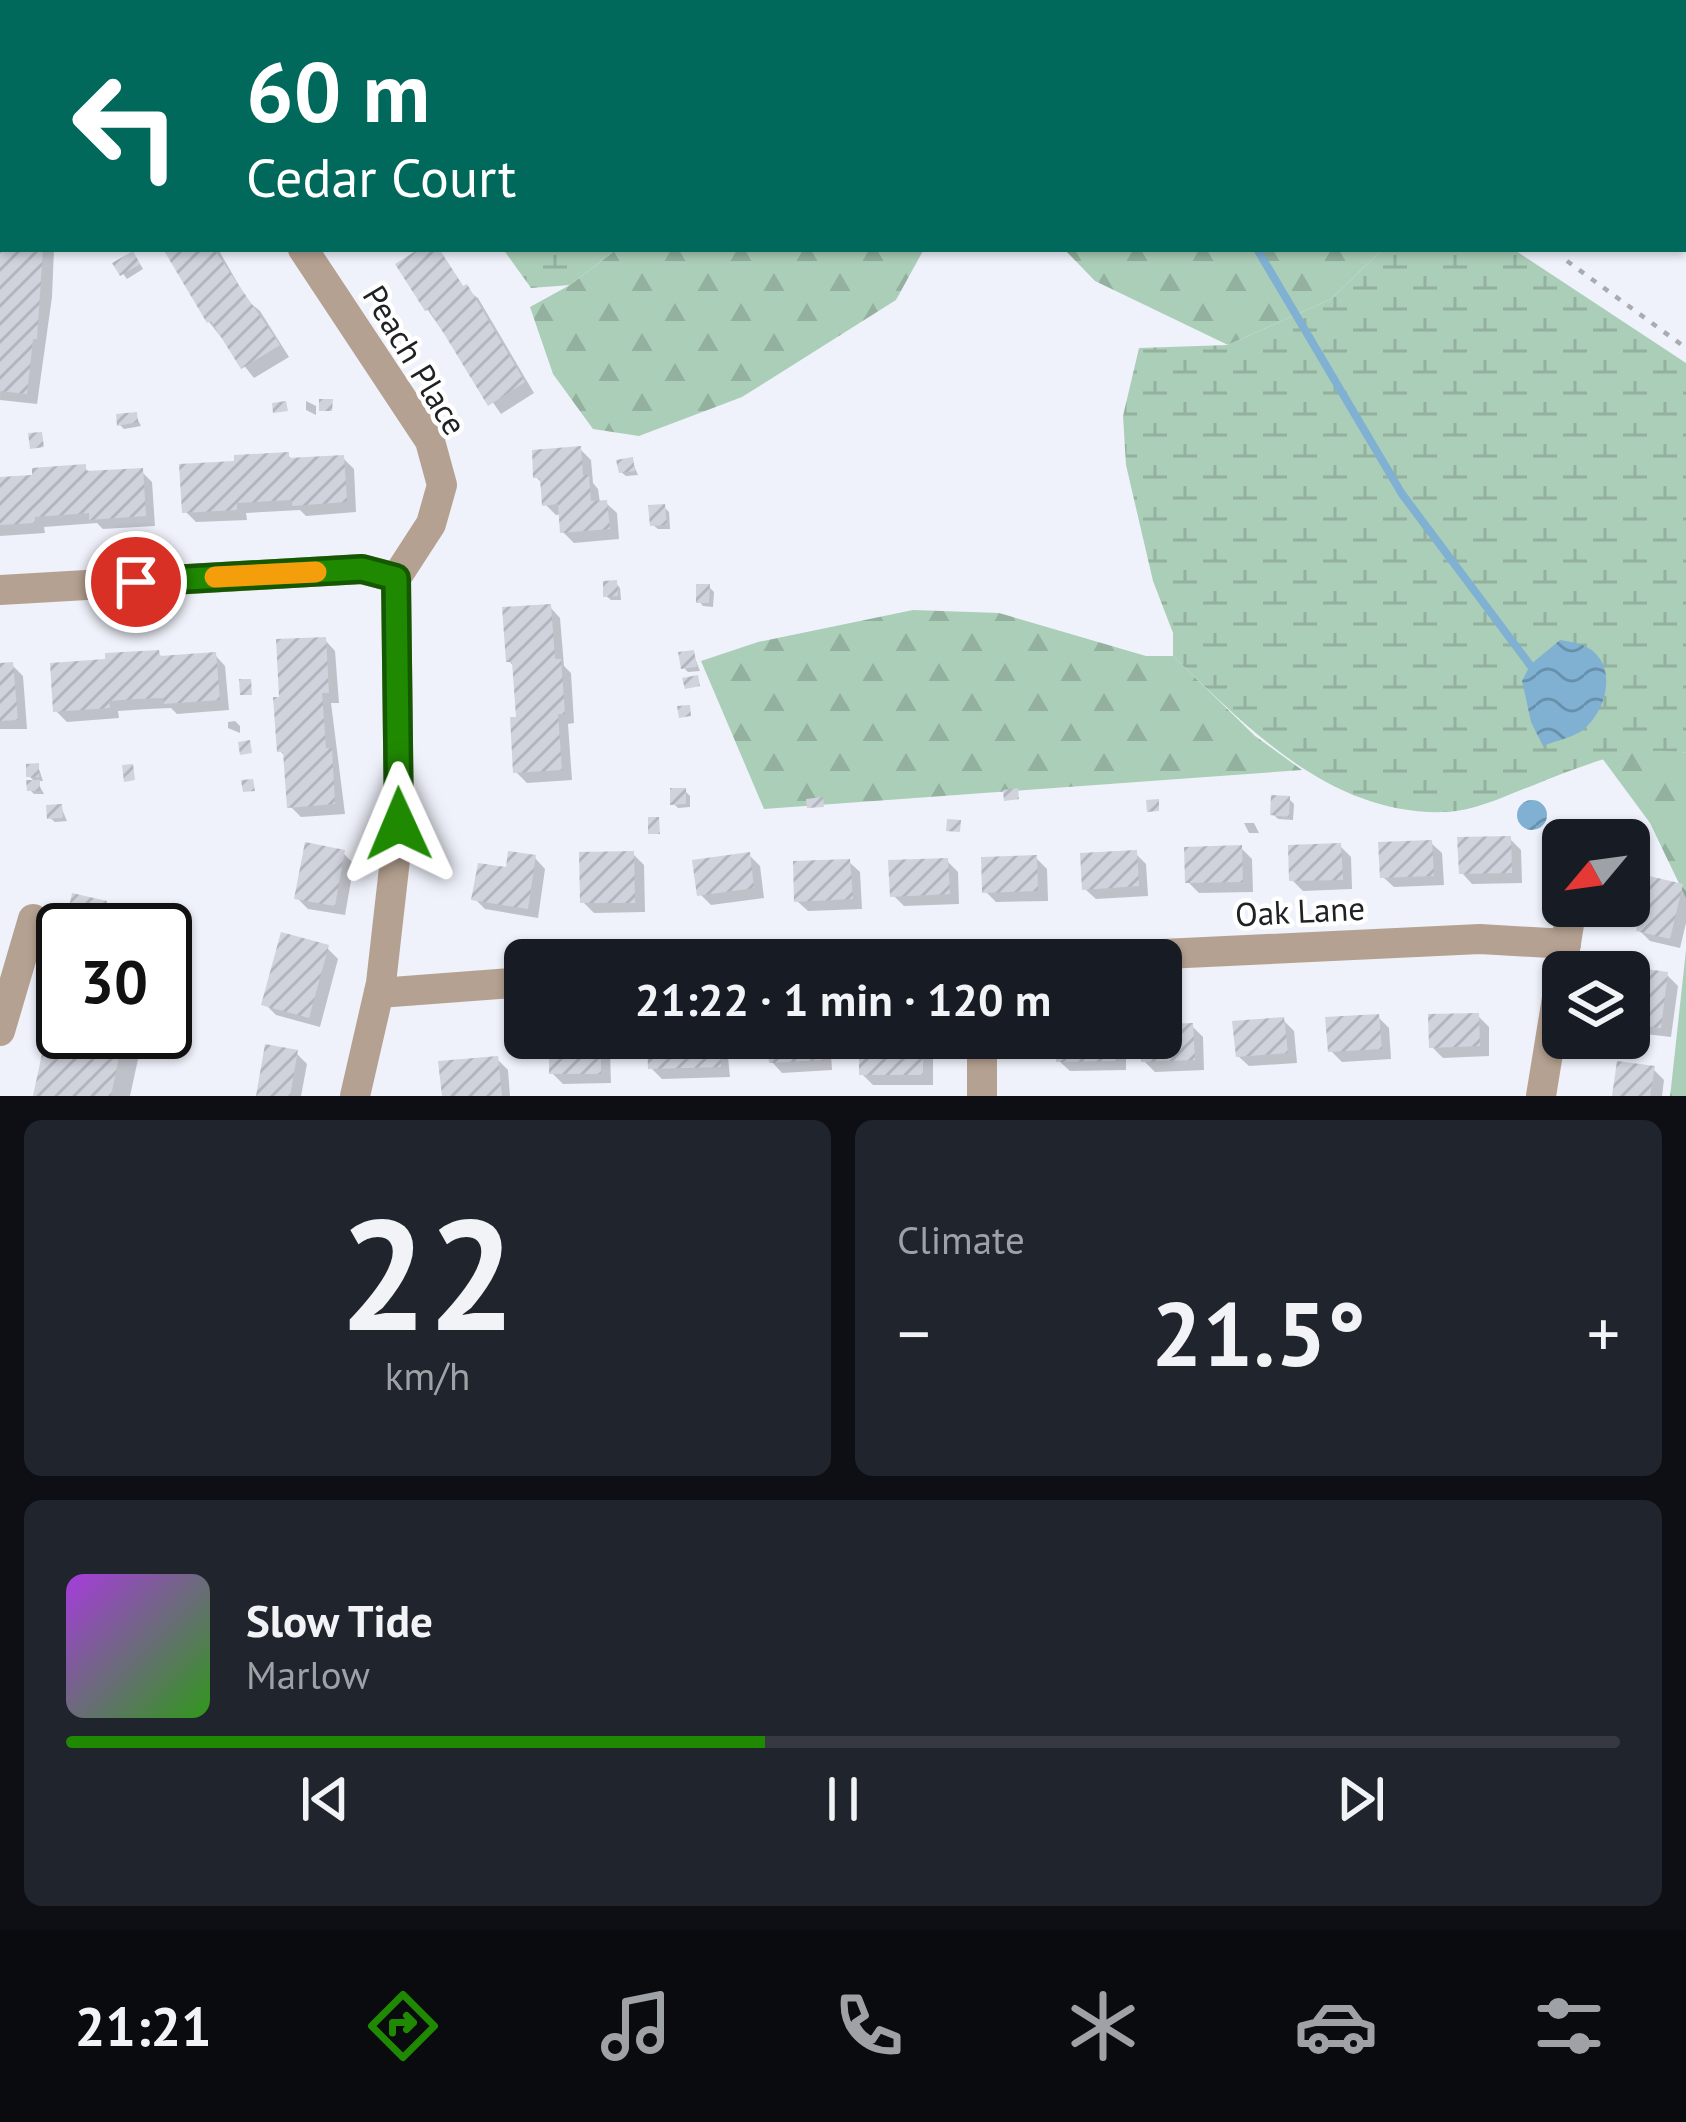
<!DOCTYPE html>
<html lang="en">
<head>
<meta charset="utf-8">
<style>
	:root { --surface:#171b24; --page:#20242c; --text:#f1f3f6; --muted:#9ea1a6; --line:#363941; --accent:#1f8902 }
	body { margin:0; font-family:"PT Sans",sans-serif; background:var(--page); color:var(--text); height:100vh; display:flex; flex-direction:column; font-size:45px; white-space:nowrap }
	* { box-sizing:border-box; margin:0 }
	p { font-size:39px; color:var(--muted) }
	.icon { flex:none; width:66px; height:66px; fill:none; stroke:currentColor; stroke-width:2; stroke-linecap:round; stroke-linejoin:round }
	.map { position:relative; height:1096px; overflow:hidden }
	.side { display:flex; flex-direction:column; gap:24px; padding:24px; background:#0d0f14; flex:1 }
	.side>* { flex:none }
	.guide { position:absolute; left:0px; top:0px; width:1686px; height:252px; box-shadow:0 3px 9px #0004; background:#00695c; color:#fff; overflow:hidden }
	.needle { width:78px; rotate:241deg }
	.tools { position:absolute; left:1542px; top:819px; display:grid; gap:24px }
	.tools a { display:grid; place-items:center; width:108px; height:108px; border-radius:18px; background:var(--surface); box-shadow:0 3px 9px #0004; font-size:60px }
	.speed { position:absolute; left:36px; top:903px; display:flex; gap:24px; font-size:60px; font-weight:700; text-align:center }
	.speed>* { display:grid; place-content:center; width:156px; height:156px; border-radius:50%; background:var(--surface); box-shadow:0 3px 9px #0004; line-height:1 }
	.speed .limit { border:6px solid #111; border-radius:18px; background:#fff; color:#111 }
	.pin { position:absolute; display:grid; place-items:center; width:102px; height:102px; color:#fff; margin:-51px; border:6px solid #fff; border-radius:50%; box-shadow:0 3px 12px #0007 }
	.me { position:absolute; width:132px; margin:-66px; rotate:359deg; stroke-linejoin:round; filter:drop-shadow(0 0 9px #0008) }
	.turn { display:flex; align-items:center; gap:42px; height:252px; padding:0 48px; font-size:54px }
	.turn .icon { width:156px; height:156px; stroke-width:2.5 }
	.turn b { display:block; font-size:84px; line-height:102px }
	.big { font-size:90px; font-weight:800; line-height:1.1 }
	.side .tile { flex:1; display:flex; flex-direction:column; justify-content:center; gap:18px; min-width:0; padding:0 42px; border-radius:18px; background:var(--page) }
	.side .dial { align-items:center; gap:0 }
	.dial b { font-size:156px; line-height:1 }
	.song { display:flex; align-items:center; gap:36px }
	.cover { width:144px; height:144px; border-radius:18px; background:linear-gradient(135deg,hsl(280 70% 55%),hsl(110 70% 35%)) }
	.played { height:12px; border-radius:6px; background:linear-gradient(90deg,var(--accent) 45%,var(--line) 45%) }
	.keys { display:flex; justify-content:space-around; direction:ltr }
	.heat { display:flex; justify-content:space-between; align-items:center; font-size:66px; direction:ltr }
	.side .tiles { flex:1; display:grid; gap:24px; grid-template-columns:1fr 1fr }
	.tile:last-child { grid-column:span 2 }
	.trip { position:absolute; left:504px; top:939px; width:678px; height:120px; border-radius:18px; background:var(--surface); box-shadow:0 3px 9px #0004; font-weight:800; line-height:120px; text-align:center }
	.dock { display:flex; height:192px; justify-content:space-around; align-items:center; background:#090b0e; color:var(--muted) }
	.dock .icon { width:84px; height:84px }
	.dock .current { color:var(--accent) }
	.dock b { font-size:54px; color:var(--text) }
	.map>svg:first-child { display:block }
	.forest { fill:url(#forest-firs) }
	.wetland { fill:url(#wetland-marsh) }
	.water { fill:url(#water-waves) }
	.shadow { fill:#0003 }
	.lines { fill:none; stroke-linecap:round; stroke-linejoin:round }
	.stream { stroke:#80b1d3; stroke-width:8 }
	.building { fill:url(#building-hatch) }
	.path { stroke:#a8abb2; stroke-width:4.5; stroke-dasharray:6 9; stroke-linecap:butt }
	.minor { stroke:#b5a191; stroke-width:30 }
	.route-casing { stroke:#145901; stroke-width:30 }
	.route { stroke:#1f8902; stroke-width:21 }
	.slow { stroke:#f59e0b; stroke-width:21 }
	.labels { text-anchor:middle; stroke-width:9; stroke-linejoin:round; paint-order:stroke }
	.street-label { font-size:33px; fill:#202124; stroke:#fff }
</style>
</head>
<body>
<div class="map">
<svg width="1686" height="1096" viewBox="0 0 1686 1096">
	<defs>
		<pattern id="forest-firs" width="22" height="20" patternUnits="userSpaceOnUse" patternTransform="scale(3)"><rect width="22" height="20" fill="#abceb8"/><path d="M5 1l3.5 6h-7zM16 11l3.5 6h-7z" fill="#93b19e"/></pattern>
		<pattern id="wetland-marsh" width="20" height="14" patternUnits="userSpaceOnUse" patternTransform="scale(3)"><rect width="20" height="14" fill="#abceb8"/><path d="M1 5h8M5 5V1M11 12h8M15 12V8" fill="none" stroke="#93b19e"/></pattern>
		<pattern id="water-waves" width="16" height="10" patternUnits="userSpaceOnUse" patternTransform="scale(3)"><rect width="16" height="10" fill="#80b1d3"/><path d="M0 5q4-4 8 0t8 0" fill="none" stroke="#6890ab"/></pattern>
		<pattern id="building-hatch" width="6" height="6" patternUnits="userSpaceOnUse" patternTransform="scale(3)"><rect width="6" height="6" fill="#d0d3dc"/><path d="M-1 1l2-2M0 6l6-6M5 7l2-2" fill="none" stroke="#b2b5bd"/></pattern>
	</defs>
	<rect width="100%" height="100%" fill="#eff2fb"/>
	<g class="forest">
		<path d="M1005 0H1686V153L1683 3Z"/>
		<path d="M617 249H924L896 300 742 397 639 436 593 429 553 374 530 307 570 285Z"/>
		<path d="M1064 249H1383L1331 299 1228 345 1095 281Z"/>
		<path d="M913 610 999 613 1146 656H1173L1255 736 1302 770 764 809 701 661 758 642Z"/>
		<path d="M1660 748 1686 753V898L1650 823 1602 758Z"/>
		<path d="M1686 950V1096H1670L1671 1088Z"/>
	</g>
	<g class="wetland">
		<path d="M120 0H942L123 3Z"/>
		<path d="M503 249H617L570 285 531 288Z"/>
		<path d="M1383 249H1513L1686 363V753C1632 744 1584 765 1534 785 1507 795 1476 811 1446 812 1331 816 1249 729 1173 656V633L1153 581 1126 465 1123 416 1139 348 1228 345 1331 299Z"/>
	</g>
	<g class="water">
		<path d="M1560 640C1573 642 1587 644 1596 654 1617 676 1603 717 1580 732 1570 738 1555 741 1543 746L1531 722 1522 681 1530 665Z"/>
		<circle cx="1532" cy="815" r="15"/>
	</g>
	<g class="shadow">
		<path d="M3 55V127H0V56Z"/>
		<path d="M2 225 3 249H54L52 297 37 404 0 400Z"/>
		<path d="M166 249H218L248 301 260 311 289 357 254 378 209 322Z"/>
		<path d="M425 249H439L465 289 478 298 534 393 501 414 427 309Z"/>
		<path d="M137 259 143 269 127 279 116 264Z"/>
		<path d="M306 401 316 406V415L306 410Z"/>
		<path d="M136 416 141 426 124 429 120 425Z"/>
		<path d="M580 449 591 460 593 483 598 489 600 503H606L617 513 619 539 574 543 563 532 562 514 556 515 545 504 543 484 536 477Z"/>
		<path d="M288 455 293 461 343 458 354 469 356 512 306 516 300 510 246 513 247 520 196 522 185 511Z"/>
		<path d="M632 461 638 475 626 476 621 472Z"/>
		<path d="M85 468 91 474 141 471 152 482 155 526 103 529 97 523 44 527 45 533 0 536V480Z"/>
		<path d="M664 507 669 512 670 529H658L653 525Z"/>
		<path d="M616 583 620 588 621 600H611L606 596Z"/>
		<path d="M709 587 714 592 713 607 703 606 699 601Z"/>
		<path d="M550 607 560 618 564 666 571 673 574 723 568 724 572 780 527 783 516 772 519 720 515 668 509 661Z"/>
		<path d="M325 640 335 651 339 703H331L345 814 301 817 290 806 287 758 280 751 282 700Z"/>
		<path d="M158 653 164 659 215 655 225 666 229 710 177 714 171 708 148 709 118 711 119 718 67 722 56 711Z"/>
		<path d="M693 653 700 671 688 672 684 668Z"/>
		<path d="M0 665H12L23 676 27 729H0Z"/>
		<path d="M235 721 240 726V733L228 728V722Z"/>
		<path d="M38 766 43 781H37L44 794H34L30 790 36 783 29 776Z"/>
		<path d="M685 791 690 796V807L678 808 673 803Z"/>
		<path d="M1289 799 1294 804 1293 820 1278 819 1273 814Z"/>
		<path d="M61 807 67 821 55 822 50 818Z"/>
		<path d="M1244 823H1254L1259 833H1249Z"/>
		<path d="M1510 839 1521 850 1522 883 1472 884 1462 873Z"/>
		<path d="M1431 843 1442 853 1444 885 1394 887 1383 877Z"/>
		<path d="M1340 846 1351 857 1352 889 1303 891 1292 880Z"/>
		<path d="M1241 848 1252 859 1253 892 1199 893 1188 882Z"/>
		<path d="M343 853 354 864 345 915 308 909 297 898Z"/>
		<path d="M1135 853 1146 864 1148 896 1096 899 1085 889Z"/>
		<path d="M633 854 644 865 645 912 594 913 583 902Z"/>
		<path d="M749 855 760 866 764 898 711 905 700 894Z"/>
		<path d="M535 858 545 869 538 918 485 909 475 899 508 871Z"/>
		<path d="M1036 858 1047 869 1048 901 996 902 985 891Z"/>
		<path d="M947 861 958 872 959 904 904 906 893 895Z"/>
		<path d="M849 862 860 872 862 909 808 911 797 901Z"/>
		<path d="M1681 886 1686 891V923L1680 948 1650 941 1639 930Z"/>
		<path d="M106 904 117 914 113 930H83L70 917Z"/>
		<path d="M327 948 338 959 320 1027 276 1015 265 1004Z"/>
		<path d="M63 969V1032H144L130 1096H36Z"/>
		<path d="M1633 971 1667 975 1678 986 1671 1037 1637 1033 1629 1024Z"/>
		<path d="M1478 1016 1489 1027V1056L1443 1058 1432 1047Z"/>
		<path d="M1378 1017 1389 1028 1391 1059 1342 1062 1331 1051Z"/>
		<path d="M1283 1020 1294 1031 1297 1063 1249 1066 1238 1056Z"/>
		<path d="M1192 1026 1203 1037 1204 1070 1155 1072 1144 1061 1143 1038H1161V1027Z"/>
		<path d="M650 1038H726L730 1077 662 1079 651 1068Z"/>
		<path d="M770 1038H830L832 1070 782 1073 772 1062Z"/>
		<path d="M862 1038H922L933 1049V1085H873L862 1074Z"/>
		<path d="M1059 1038H1126V1070L1070 1071 1059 1061Z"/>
		<path d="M599 1041 610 1052 611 1083 563 1084 552 1073Z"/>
		<path d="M268 1048 296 1053 307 1064 301 1096H259Z"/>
		<path d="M497 1059 508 1070 510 1096H445L442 1064Z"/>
		<path d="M1620 1064 1653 1069 1664 1080 1662 1096H1615Z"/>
	</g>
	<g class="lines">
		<g class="stream">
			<path d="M1095 0 1097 3"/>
			<path d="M1650 0 1657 3"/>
			<path d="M27 3 33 0"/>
			<path d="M1683 15 1686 16"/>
			<path d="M0 17 3 16"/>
			<path d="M1257 249 1402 494 1530 665"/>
		</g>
	</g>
	<g class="building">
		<path d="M0 249H43L37 339H33L27 394 0 391Z"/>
		<path d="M163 249H221L216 252 280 345 241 369 211 321 207 323Z"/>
		<path d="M419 249H439L463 286 467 284 525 382 488 406 429 309 425 311 395 264Z"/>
		<path d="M133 251 140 264 120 276 112 263Z"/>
		<path d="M319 399H333L332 411H319Z"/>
		<path d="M286 401 288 411 273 413 272 403Z"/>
		<path d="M137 412 138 422 117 426 116 414Z"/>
		<path d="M42 432 44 447 30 449 28 433Z"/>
		<path d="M581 446 583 475H589L591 501 607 500 610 529 560 533 558 504 542 506 540 478H533L532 450Z"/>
		<path d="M289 452V458L344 455 347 502 292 506V500L237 503V510L182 513 179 464 234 461V455Z"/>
		<path d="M633 457 635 471 619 473 616 460Z"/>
		<path d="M86 464V471L143 468 146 516 89 520V513L35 517V523L0 525V477L32 475V468Z"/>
		<path d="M665 504 667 525 650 526 648 505Z"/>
		<path d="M617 580 618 596 603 597V581Z"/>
		<path d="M696 584H710L709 603H696Z"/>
		<path d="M551 604 555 659H561L563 686 565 714H558L562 770 513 773 510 717H516L514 689 512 662H506L502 607Z"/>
		<path d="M326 637 329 693H322L326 748H332L335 804 287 808 283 752H277L273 697H279L276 639Z"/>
		<path d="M159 650 160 656 216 652 220 700 164 704 163 698 136 699 109 701 110 708 53 712 50 663 105 659V653Z"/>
		<path d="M694 650 697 667 681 669 678 652Z"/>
		<path d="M13 662 18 720 0 721V663Z"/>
		<path d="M698 675 700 686 685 689 682 678Z"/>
		<path d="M239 679H251L252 695H240Z"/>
		<path d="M690 705 691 716 679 718 677 706Z"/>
		<path d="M250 740 252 753 240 755 238 742Z"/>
		<path d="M39 763V777H26V764Z"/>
		<path d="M133 764 135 780 124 782 122 765Z"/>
		<path d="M253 779 255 791 243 792 241 780Z"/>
		<path d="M26 780H40V791H27Z"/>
		<path d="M670 788H686V804L670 805Z"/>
		<path d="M1018 788 1019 799 1004 801 1003 790Z"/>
		<path d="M1271 795 1290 796 1289 817 1270 815Z"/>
		<path d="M823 797 824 807 807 808 806 799Z"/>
		<path d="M1159 799V811L1147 812 1146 800Z"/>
		<path d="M62 804 63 818 47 819 46 805Z"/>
		<path d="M648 817H659L660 834H648Z"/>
		<path d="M947 819 961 820 960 832 946 831Z"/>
		<path d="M1511 836 1512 873 1459 874 1457 837Z"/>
		<path d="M1432 840 1434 876 1380 878 1378 842Z"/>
		<path d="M305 842 345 850 335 906 294 899Z"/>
		<path d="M1341 843 1343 880 1289 881 1288 845Z"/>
		<path d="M1242 845 1243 882 1185 883 1184 847Z"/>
		<path d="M1137 850 1139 886 1082 890 1080 853Z"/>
		<path d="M508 851 536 855 528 909 471 900 478 863 506 867Z"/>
		<path d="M634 851 635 903H580L579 852Z"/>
		<path d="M750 852 754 888 697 896 692 860Z"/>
		<path d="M1037 855 1038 891 982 893 981 857Z"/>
		<path d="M948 858 950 894 890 897 888 860Z"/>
		<path d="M850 859 853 899 794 902 793 861Z"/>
		<path d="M1649 876 1683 884 1670 939 1636 931Z"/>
		<path d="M72 893 107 901 102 926 67 918Z"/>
		<path d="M281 932 329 945 309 1018 261 1005Z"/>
		<path d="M61 964 63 1032H124L111 1096H33Z"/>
		<path d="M1631 967 1668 972 1661 1028 1629 1024Z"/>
		<path d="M1479 1013 1480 1046 1429 1048 1428 1014Z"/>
		<path d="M1379 1014 1382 1049 1328 1052 1325 1017Z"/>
		<path d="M1284 1017 1288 1053 1236 1057 1232 1021Z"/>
		<path d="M1193 1023 1195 1060 1141 1062 1140 1038H1161V1024Z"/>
		<rect x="549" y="1038" width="52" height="36"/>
		<path d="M647 1038H720L721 1067 648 1069Z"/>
		<path d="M767 1038H821L822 1060 769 1063Z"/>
		<rect x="859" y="1038" width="64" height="37"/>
		<path d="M1056 1038H1116L1117 1061 1056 1062Z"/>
		<path d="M265 1044 298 1050 290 1096H256Z"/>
		<path d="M498 1056 502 1096H442L438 1061Z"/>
		<path d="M1617 1061 1655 1066 1650 1096H1612Z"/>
	</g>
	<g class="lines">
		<g class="path">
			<path d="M1380 0 1381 3"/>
			<path d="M1683 243 1686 244"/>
			<path d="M1567 261 1686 348"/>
		</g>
		<g class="minor">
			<path d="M0 154 3 153"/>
			<path d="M303 249 430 441 442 485 431 524 396 578"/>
			<path d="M0 590 362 569 396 578"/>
			<path d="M1037 960 1480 939 1566 944"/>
			<path d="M379 993 525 982"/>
			<path d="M0 1031 33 919"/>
			<path d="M355 1096 381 983 399 824 396 578"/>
			<path d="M982 1096V1038"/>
			<path d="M1541 1096 1572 906"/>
		</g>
	</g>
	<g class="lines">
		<defs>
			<path id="route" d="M136 582 362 569 396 578 399 824"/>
		</defs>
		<use href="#route" class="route-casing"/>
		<use href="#route" class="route"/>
		<path class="slow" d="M215 577 316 572"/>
	</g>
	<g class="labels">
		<g class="street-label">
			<text transform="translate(415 360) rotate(59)" y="12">Peach Place</text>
			<text transform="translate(1300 911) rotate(-3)" y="12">Oak Lane</text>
		</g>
	</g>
</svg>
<div class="tools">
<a><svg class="needle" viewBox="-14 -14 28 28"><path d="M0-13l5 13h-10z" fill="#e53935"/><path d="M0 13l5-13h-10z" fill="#9ea1a6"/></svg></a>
<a><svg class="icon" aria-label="layers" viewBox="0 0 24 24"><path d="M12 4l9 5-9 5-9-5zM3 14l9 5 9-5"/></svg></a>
</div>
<div class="speed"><div class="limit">30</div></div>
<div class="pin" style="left:136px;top:582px;background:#d93025"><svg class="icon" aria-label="arrive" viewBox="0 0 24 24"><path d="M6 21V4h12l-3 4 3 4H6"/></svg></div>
<svg class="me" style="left:399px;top:824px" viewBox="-20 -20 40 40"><path d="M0-17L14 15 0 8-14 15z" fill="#1f8902" stroke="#fff" stroke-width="4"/></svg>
<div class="trip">21:22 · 1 min · 120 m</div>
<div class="guide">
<div class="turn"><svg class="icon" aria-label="left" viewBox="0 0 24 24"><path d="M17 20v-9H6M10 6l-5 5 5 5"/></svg><div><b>60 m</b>Cedar Court</div></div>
</div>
</div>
<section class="side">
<div class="tiles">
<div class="tile dial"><b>22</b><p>km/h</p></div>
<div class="tile"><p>Climate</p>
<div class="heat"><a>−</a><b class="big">21.5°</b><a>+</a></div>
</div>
<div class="tile">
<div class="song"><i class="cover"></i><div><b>Slow Tide</b><p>Marlow</p></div></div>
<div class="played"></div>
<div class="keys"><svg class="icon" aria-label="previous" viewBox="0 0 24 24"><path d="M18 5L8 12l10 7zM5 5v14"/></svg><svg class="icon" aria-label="pause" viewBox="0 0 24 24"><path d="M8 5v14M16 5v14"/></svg><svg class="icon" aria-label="next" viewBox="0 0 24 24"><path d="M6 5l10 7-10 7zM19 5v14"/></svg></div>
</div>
</div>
</section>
<nav class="dock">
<b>21:21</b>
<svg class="icon current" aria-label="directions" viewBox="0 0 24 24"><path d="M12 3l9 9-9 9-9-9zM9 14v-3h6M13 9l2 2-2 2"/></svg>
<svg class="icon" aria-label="music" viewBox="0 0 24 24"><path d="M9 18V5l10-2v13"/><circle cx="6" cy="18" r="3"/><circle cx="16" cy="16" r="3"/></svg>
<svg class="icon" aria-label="phone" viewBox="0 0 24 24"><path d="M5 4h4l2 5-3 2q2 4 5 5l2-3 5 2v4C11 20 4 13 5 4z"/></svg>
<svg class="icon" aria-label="climate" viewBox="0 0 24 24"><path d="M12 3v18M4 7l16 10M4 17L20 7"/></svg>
<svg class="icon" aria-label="car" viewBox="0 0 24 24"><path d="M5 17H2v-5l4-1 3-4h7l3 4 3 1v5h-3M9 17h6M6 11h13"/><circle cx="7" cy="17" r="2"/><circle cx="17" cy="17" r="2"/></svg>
<svg class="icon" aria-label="filters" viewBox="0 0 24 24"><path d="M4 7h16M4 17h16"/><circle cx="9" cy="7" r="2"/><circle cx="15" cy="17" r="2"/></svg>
</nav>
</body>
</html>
